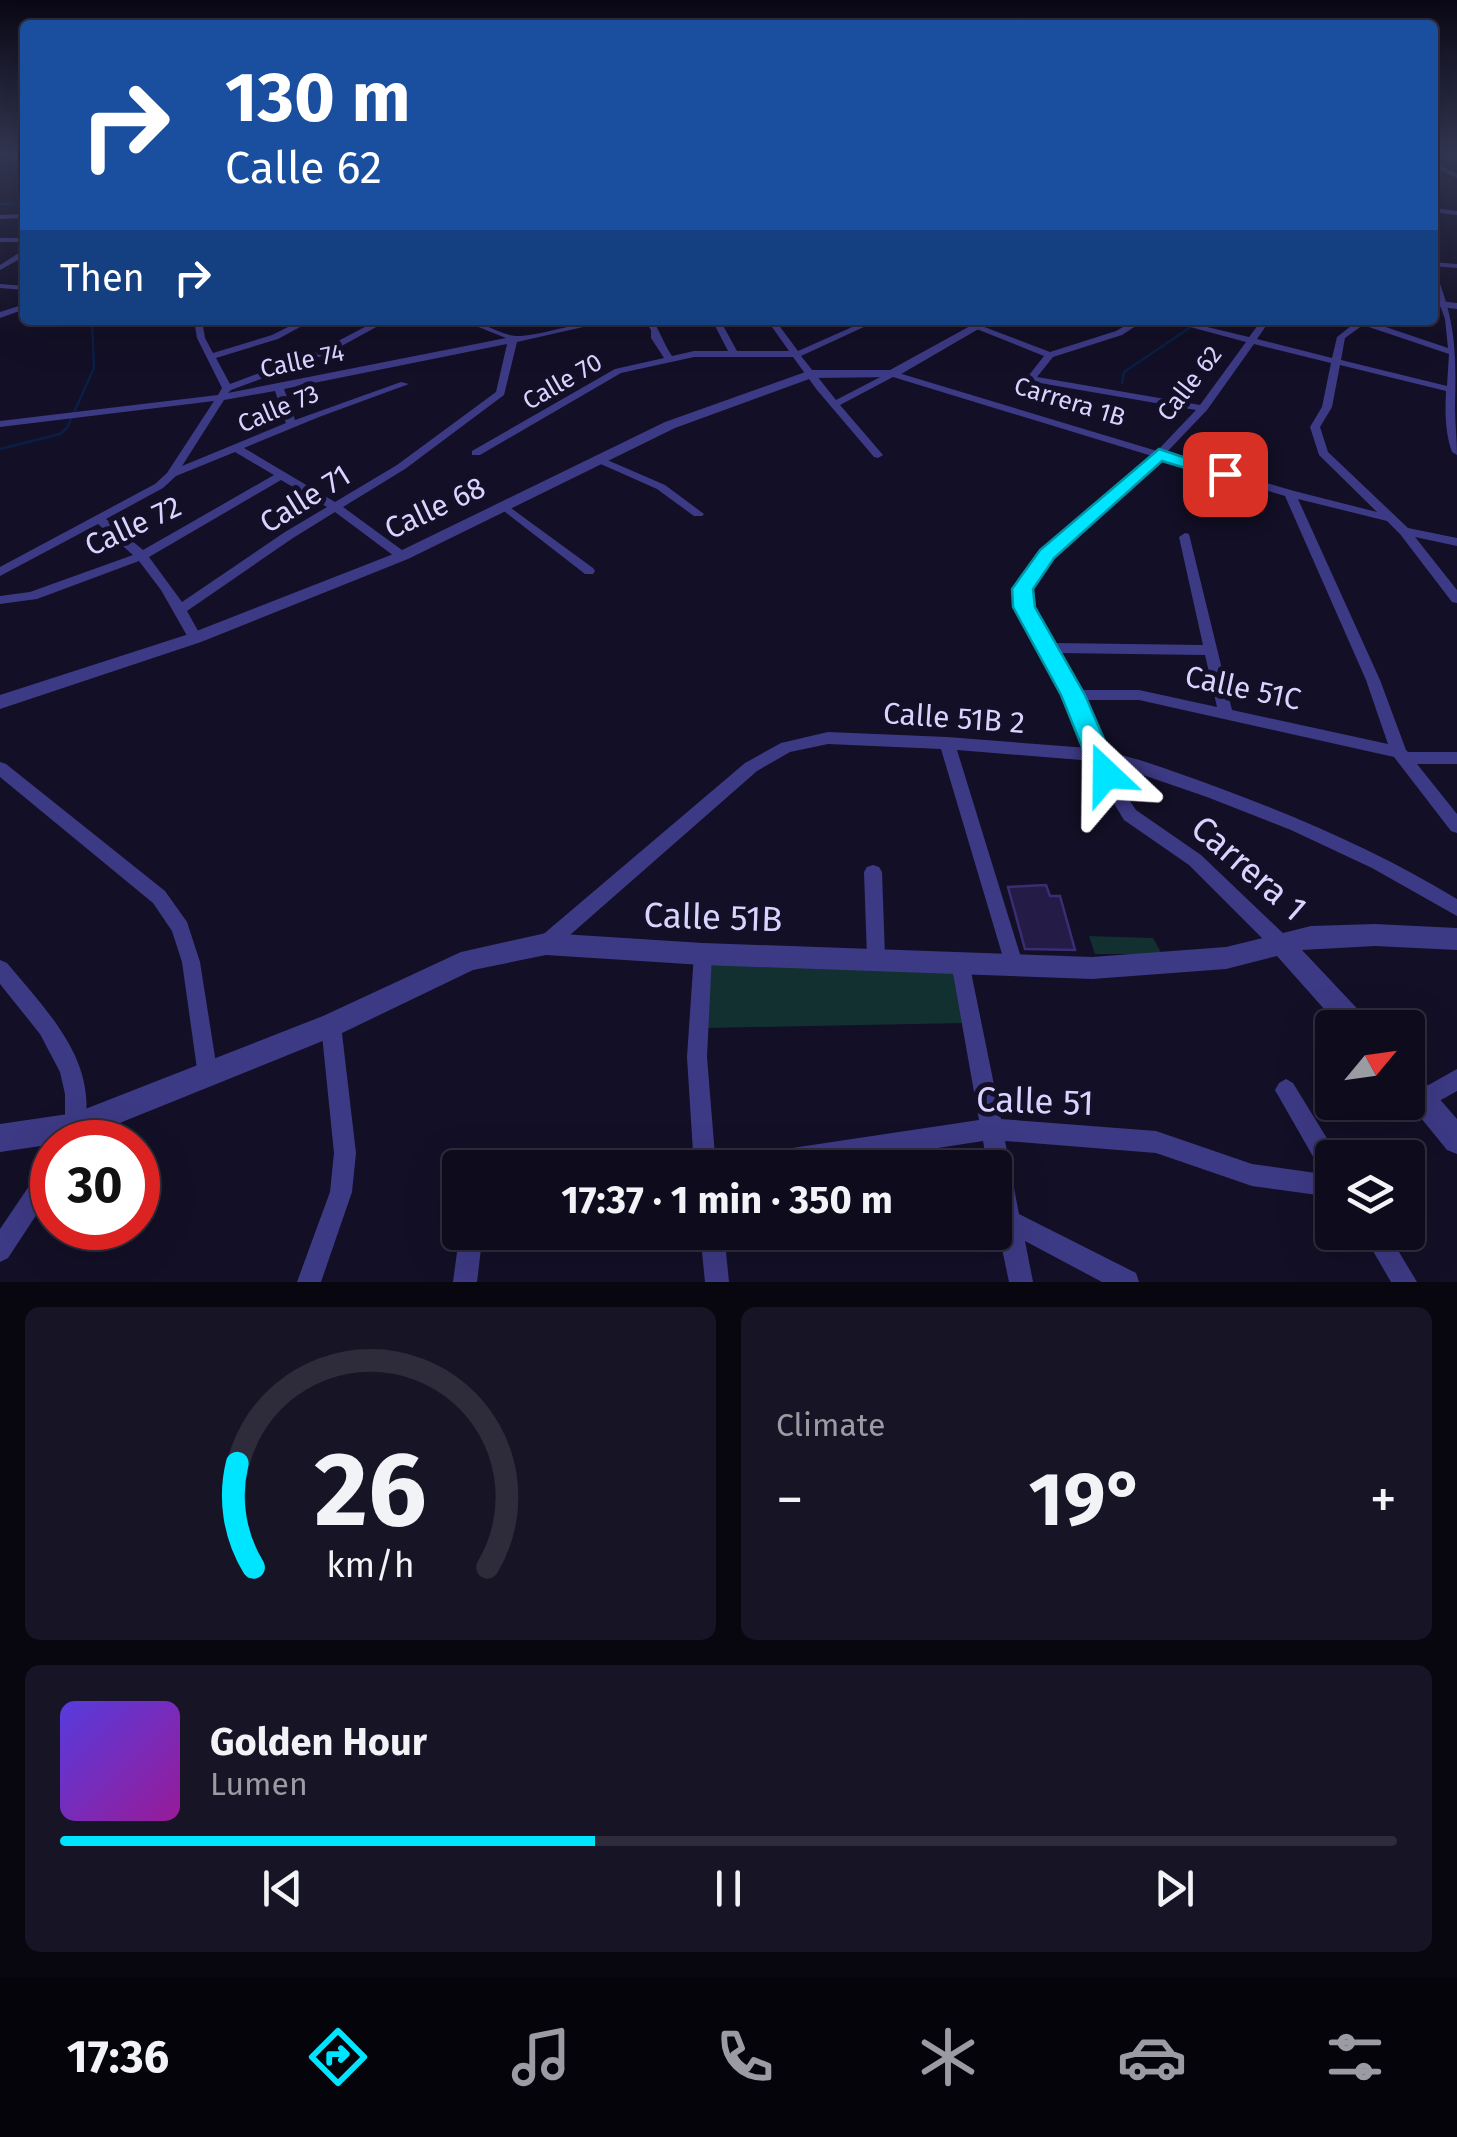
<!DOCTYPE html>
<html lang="en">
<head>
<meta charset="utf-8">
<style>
	:root { --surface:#0e0b1c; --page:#171425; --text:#f1f3f6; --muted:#9b9ba3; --line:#2e2b3b; --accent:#00e5ff }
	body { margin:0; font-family:"Fira Sans",sans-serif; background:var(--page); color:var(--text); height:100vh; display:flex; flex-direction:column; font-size:38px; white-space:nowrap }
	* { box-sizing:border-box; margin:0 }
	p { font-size:32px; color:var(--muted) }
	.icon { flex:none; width:55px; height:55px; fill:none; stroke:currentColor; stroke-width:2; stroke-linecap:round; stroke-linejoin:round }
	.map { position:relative; height:1282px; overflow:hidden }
	.details { display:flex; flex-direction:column; gap:25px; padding:25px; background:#08060f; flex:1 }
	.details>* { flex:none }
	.hud { position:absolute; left:20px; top:20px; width:1418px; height:305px; border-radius:10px; box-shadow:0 10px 40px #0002,0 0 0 2px var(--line); background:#1a4fa0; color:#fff; overflow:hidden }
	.needle { width:65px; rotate:61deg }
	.fabs { position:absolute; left:1315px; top:1010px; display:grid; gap:20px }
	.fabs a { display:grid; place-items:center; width:110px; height:110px; border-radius:10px; background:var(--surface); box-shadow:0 10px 40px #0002,0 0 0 2px var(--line); font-size:50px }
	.speed { position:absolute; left:30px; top:1120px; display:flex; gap:20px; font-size:50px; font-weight:700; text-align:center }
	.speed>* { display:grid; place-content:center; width:130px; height:130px; border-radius:50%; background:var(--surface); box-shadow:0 10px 40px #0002,0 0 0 2px var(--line); line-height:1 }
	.speed .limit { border:15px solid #d22; background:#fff; color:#111 }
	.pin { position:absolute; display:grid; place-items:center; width:85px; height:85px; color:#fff; margin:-42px; border-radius:20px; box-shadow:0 5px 15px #0006 }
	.me { position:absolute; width:110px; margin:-55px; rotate:337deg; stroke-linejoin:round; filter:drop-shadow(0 0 8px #0008) }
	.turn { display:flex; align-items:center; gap:35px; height:210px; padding:0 40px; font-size:45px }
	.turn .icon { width:130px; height:130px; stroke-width:2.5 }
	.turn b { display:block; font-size:70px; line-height:85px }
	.then { display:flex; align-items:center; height:95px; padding:0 40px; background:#0003; gap:20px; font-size:38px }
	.big { font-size:75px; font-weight:700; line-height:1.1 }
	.details .tile { flex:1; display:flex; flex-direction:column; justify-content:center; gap:15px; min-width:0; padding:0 35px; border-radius:15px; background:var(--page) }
	.details .dial { align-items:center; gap:0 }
	.dial svg { height:260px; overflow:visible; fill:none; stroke:var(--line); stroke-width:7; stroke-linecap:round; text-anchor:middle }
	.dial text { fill:var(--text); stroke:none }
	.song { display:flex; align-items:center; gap:30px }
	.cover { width:120px; height:120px; border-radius:15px; background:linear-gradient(135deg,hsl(250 70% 55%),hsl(300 70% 35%)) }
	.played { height:10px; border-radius:5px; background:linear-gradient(90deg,var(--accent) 40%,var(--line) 40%) }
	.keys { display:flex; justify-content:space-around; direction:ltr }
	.heat { display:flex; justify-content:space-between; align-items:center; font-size:55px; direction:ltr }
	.details .tiles { flex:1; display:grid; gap:25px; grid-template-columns:1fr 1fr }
	.tile:last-child { grid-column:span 2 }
	.trip { position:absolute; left:442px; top:1150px; width:570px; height:100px; border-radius:10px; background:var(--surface); box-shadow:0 10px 40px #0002,0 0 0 2px var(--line); font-weight:700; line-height:100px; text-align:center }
	.dock { display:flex; height:160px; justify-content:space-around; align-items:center; background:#06040b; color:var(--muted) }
	.dock .icon { width:70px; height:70px }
	.dock .selected { color:var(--accent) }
	.dock b { font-size:45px; color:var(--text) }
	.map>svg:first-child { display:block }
	.green { fill:#12302f }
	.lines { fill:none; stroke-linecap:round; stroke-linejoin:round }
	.stream { stroke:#0a1f44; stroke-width:2.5 }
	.building { fill:#241b47; stroke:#3b2d73; stroke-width:2.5 }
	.minor { fill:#3d3a85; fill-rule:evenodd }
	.tertiary { fill:#3d3a85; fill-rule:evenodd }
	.route { fill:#00e5ff; stroke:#0095a6; stroke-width:2.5 }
	.labels { text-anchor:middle; stroke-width:10; stroke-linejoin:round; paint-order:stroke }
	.far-street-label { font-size:25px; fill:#d9d4ff; stroke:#130f26 }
	.street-label { font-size:30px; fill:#d9d4ff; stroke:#130f26 }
	.near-street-label { font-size:35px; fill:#d9d4ff; stroke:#130f26 }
</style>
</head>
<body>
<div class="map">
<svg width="1457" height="1282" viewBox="0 0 1457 1282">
	<rect width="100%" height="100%" fill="#130f26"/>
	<g class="green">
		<path d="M1089 936 1153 938 1162 954H1095Z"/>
		<path d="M708 962 954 968 965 1023 705 1028Z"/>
	</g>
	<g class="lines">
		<g class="stream">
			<path d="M0 204 25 203"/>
			<path d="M1122 383 1124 372 1201 320"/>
			<path d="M0 449 60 434 67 428 94 368 92 320"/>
		</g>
	</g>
	<path class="building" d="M1046 885 1050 896H1060L1075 950 1025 949 1008 887Z"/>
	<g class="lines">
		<g class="minor">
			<path d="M1432 155H1457V159L1432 158Z"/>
			<path d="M1432 161 1457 174V178L1432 166Z"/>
			<path d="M1432 208 1457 211V215L1432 212Z"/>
			<path d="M25 214V218L0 219V215Z"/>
			<rect x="0" y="238" width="25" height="4"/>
			<path d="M22 251H25V256L0 270V265Z"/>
			<path d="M1432 262 1457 264V268L1432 266Z"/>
			<path d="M1432 271 1436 273C1457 327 1456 355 1455 408 1455 424 1457 439 1457 455L1452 452C1445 432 1445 413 1446 391L1340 365 1332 407 1320 427 1328 452 1408 528 1457 538V546L1415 537 1457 590V603L1452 602 1400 534 1387 521 1298 499 1380 680 1406 750 1408 752H1457V764H1417L1457 814V833L1451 831 1394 757 1139 700H1083L1105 751C1142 759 1178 773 1214 786 1298 817 1380 852 1457 899V916L1372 868 1291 830 1207 797 1111 764 1122 789 1136 810 1201 855 1288 938 1290 944 1288 950 1281 952 1274 950 1189 865 1124 820 1107 792 1094 761 957 750 1023 964 1021 970 1014 973 1007 970 1005 964 941 749 828 744 790 752 757 771 554 949 547 951 540 949 538 943 540 937 745 763 781 743 828 732 947 737 1088 748 1066 695 1015 598C1020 560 1120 483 1152 456L893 377 840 405 883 455 878 458 874 457 817 390 793 357H694L621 373 480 455H472V451L615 369 664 358 651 338V330L644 320H652C661 332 663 343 672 356L694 351H728L712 320H720L737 351H789L767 320H775L798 351 868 320H879L801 356 836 400 892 371 1157 451 1196 410 1028 381 1026 379 1044 356 954 320H966L1050 352 1116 331 1135 320H1145L1122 335 1053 357 1037 377 1200 405 1246 342 1164 320H1178L1249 337 1262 320H1270L1257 339 1332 358 1337 337 1356 322 1353 320H1365L1448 348 1445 319 1432 283ZM1363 325 1449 354 1447 386 1341 360 1345 338ZM1254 344 1331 363 1322 407 1310 427 1319 455 1377 512 1294 491 1166 453 1207 410ZM1161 459 1285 496 1366 680 1388 744 1232 710 1189 534 1185 533 1179 537 1203 645 1053 643C1047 632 1028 605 1029 594 1031 564 1136 481 1161 459ZM1058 653 1205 655 1217 707 1139 690H1078Z"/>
			<path d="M0 284 25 286V290L0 288Z"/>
			<path d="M25 304V309L0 318V312Z"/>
			<path d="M194 320H202L205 338 213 353 272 335 302 320H313L278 339 216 358 230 384 321 350 378 320H389L327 354 231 390 228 393 506 338 461 320C482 320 501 337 521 336 553 333 582 320 614 320L517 342 504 395 405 469 343 507 406 553 408 556 406 559H398L335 512 293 538 187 611 202 638 195 643 190 641 161 590 139 561 37 599 0 604V596L30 592 133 555 98 524 0 576V567L155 484 167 473 214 401 0 427V421L218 395 222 388 197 338ZM507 344 496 392 397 465 335 502 244 448 319 417 409 384 401 382 295 420 284 389ZM275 391 286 423 182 466 224 400ZM235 452 274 475 143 550 106 519 163 488 176 476ZM281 480 327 507 285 532 182 602 149 557Z"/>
			<path d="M598 456 665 485 704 514 702 516H694L657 489 594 461V457Z"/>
			<path d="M504 503 593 568 595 571 593 574H585L500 508 498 506Z"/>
			<path d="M0 762 6 764 165 891 187 922 200 962 218 1076 215 1083 208 1086 201 1083 198 1076 182 962 172 931 153 903 0 777Z"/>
			<path d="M873 865 879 867 882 872 885 957 883 963 876 966 869 963 867 957 864 872 867 867Z"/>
			<path d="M703 945 710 948 712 954 707 1057 716 1168H694L687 1057 694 954 696 948Z"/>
			<path d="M960 953 967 956 969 962 1001 1119 1156 1131 1252 1164 1323 1174 1275 1090 1279 1083 1286 1079 1293 1083 1339 1158H1332V1197L1252 1186 1156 1153 1005 1141 1019 1214 1136 1273 1139 1282H1102L1025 1241 1033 1282H1009L996 1220 995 1168H988L983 1141 809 1168H721L724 1160 732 1157 979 1120 951 962 953 956Z"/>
			<path d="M0 960 7 963C38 1001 82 1044 86 1096 88 1113 84 1127 79 1142H57L65 1117V1094L60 1072 40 1034 0 984Z"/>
			<path d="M331 1015 338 1018 341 1025 356 1153 352 1192 321 1282H297L330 1192 334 1153 321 1025 324 1018Z"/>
			<path d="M1457 1069V1091L1423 1110 1416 1106 1412 1099 1416 1092Z"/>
			<path d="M52 1161V1191L8 1258 0 1262V1229L44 1164Z"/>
			<path d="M460 1230V1232H483L477 1282H453Z"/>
			<path d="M700 1232H724L729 1282H705Z"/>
			<path d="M1362 1232H1387L1417 1282H1391Z"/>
		</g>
		<g class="tertiary">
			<path d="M1432 300 1457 303V309L1432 306Z"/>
			<path d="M981 320H994L896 377 812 378 675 428 408 559 201 642 0 709V695L189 634 396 553 665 422 811 370H890Z"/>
			<path d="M1375 924 1457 928V950L1375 946 1302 950 1367 1019 1371 1028H1341L1277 956 1226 969 1092 979 703 965 546 955 473 970 340 1034 75 1141 0 1152V1124L75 1113 323 1016 461 952 546 933 703 943 1092 957 1226 947 1311 926Z"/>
			<path d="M1408 1069 1417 1073 1457 1119V1154L1447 1150 1408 1102Z"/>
		</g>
	</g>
	<linearGradient id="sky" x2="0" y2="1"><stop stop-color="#0a0815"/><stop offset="0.46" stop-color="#333752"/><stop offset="1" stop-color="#333752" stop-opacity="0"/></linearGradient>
	<rect width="1457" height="335" fill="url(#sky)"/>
	<path class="route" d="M1159 449 1234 474 1225 480 1162 461 1054 558 1033 589 1035 607 1085 695 1119 774 1115 781H1097L1093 774 1061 695 1013 607 1012 589 1040 550Z"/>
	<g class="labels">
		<g class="far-street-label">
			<text transform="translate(302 360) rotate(-12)" y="9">Calle 74</text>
			<text transform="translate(562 381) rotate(-30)" y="9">Calle 70</text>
			<text transform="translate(1189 383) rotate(-52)" y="9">Calle 62</text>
			<text transform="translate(1070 401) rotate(17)" y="9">Carrera 1B</text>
			<text transform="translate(278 408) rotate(-23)" y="9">Calle 73</text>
		</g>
		<g class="street-label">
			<text transform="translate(305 499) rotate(-32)" y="10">Calle 71</text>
			<text transform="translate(435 508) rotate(-25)" y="10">Calle 68</text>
			<text transform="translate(133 526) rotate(-25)" y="10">Calle 72</text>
			<text transform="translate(1243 688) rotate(12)" y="10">Calle 51C</text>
			<text transform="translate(954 718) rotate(4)" y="10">Calle 51B 2</text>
		</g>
		<g class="near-street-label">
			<text transform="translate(1249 868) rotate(41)" y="12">Carrera 1</text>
			<text transform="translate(713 917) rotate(2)" y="12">Calle 51B</text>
			<text transform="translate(1035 1101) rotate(2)" y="12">Calle 51</text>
		</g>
	</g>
</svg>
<div class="fabs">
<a><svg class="needle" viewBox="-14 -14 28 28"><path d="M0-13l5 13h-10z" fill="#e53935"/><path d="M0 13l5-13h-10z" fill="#9b9ba3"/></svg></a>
<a><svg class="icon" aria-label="layers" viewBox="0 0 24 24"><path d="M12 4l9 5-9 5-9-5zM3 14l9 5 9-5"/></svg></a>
</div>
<div class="speed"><div class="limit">30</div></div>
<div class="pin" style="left:1225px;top:474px;background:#d93025"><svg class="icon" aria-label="arrive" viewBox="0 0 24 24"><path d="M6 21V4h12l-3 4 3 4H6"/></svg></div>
<svg class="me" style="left:1106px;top:774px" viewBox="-20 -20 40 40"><path d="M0-17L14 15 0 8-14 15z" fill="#00e5ff" stroke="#fff" stroke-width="4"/></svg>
<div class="trip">17:37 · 1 min · 350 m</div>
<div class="hud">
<div class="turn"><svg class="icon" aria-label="right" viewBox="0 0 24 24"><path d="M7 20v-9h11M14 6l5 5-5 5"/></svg><div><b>130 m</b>Calle 62</div></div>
<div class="then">Then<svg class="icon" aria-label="right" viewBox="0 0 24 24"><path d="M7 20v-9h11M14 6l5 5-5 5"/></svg></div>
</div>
</div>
<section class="details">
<div class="tiles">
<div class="tile dial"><svg viewBox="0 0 100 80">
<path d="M14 69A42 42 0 1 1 86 69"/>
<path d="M14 69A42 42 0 0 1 9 37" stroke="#00e5ff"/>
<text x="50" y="56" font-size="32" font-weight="700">26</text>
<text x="50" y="72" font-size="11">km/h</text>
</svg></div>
<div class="tile"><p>Climate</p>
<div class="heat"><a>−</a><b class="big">19°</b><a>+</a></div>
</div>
<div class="tile">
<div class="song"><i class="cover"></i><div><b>Golden Hour</b><p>Lumen</p></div></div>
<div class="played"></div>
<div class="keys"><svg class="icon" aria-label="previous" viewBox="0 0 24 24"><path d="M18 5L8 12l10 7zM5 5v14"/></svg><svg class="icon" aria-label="pause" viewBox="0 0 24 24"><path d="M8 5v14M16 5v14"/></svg><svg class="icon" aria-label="next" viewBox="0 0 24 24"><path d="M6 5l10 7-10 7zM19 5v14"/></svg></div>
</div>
</div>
</section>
<nav class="dock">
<b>17:36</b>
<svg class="icon selected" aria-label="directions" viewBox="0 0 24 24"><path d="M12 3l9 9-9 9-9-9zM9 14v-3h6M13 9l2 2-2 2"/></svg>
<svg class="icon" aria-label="music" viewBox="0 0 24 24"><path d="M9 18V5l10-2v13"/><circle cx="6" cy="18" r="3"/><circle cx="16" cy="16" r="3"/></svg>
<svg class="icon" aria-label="phone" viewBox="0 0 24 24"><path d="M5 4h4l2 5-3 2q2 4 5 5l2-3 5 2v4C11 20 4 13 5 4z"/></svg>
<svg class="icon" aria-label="climate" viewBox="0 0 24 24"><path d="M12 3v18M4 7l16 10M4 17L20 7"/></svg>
<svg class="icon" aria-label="car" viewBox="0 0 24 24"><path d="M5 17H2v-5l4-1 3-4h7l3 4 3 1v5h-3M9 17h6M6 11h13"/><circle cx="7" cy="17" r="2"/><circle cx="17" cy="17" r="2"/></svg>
<svg class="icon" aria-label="filters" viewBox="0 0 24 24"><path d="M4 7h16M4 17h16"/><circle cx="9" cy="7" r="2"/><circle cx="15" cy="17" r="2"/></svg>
</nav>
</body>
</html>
